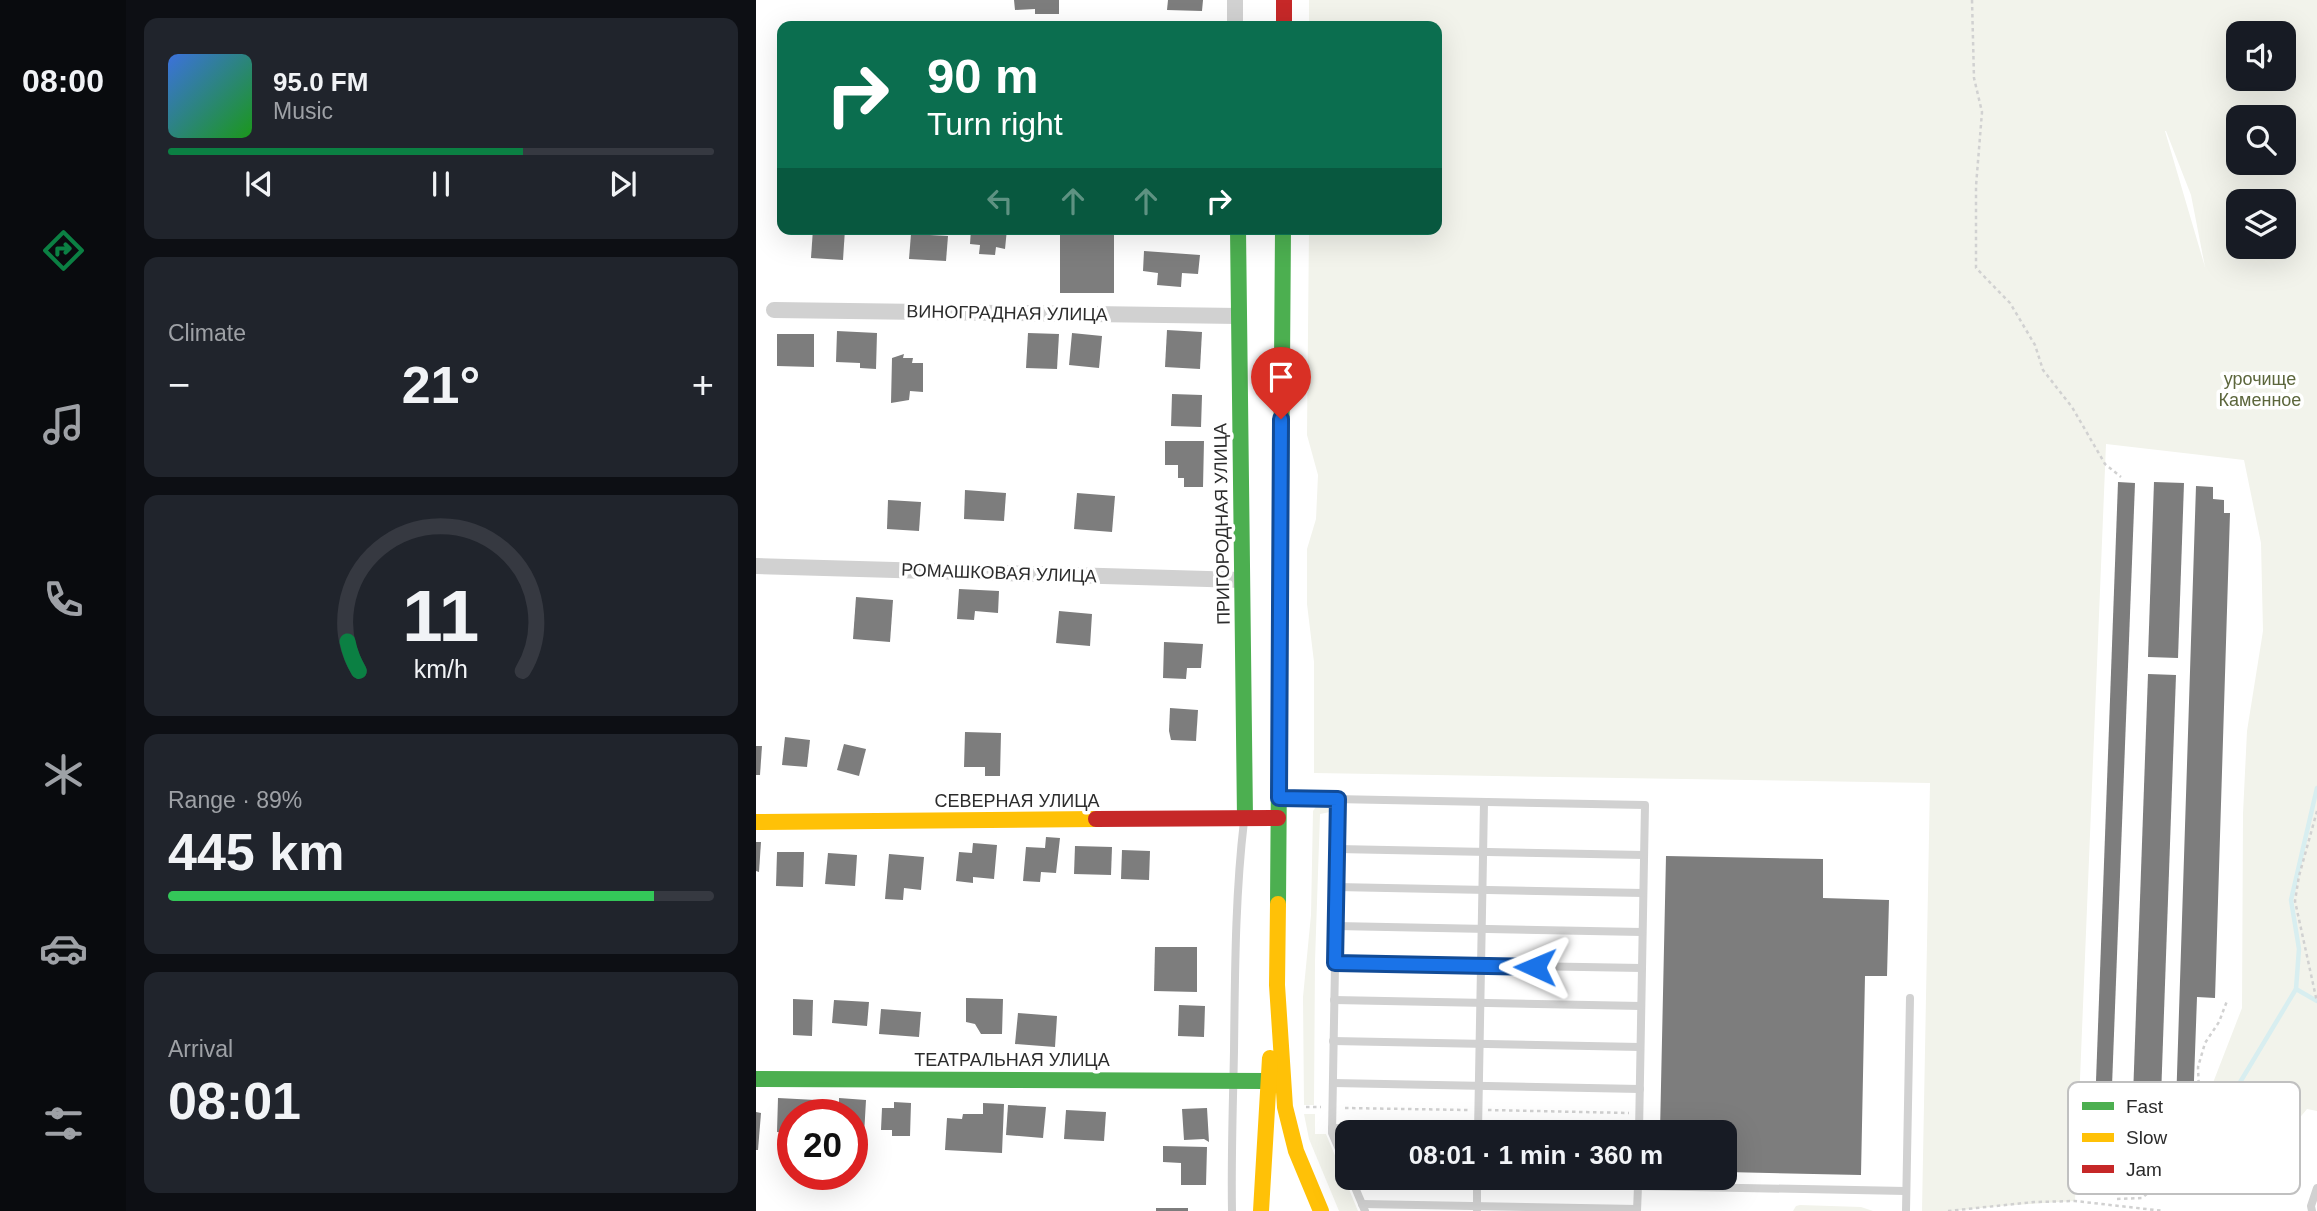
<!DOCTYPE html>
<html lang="en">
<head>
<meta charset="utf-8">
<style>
	:root { --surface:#171b24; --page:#20242c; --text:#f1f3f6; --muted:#9ea1a6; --line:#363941; --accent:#0b8043 }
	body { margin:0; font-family:Arial,sans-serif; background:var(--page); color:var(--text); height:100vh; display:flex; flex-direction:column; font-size:26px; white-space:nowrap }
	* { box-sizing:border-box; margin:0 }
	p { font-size:23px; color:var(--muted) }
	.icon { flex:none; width:38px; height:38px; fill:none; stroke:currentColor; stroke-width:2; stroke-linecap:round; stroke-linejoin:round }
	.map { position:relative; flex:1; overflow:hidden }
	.side { display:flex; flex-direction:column; gap:18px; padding:18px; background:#0d0f14; width:630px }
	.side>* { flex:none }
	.banner { position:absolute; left:21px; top:21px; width:665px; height:214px; border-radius:14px; box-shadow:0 7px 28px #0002; background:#0b6e4f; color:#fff; overflow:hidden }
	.controls { position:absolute; left:1470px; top:21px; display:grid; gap:14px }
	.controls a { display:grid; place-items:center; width:70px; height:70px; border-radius:14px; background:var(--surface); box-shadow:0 7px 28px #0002; font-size:35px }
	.speed { position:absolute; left:21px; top:1099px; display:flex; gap:14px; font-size:35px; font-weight:700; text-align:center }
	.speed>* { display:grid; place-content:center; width:91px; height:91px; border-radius:50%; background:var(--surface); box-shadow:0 7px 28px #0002; line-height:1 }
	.speed .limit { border:10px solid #d22; background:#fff; color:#111 }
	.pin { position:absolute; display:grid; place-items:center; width:60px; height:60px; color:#fff; margin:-72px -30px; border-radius:50% 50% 50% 0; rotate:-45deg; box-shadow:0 0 7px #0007 }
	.pin .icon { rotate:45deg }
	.me { position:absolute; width:77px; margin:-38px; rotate:271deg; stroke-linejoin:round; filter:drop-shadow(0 0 5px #0008) }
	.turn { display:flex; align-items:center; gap:24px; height:147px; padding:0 35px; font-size:32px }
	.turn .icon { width:91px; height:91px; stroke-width:2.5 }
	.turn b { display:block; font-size:49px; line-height:60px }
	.lanes { display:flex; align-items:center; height:66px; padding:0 35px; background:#0003; justify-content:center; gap:35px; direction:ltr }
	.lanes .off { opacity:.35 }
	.big { font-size:52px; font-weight:700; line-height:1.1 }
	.side .widget { flex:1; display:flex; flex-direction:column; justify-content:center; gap:10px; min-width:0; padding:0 24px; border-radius:14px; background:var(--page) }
	.side .dial { align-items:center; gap:0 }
	.dial svg { height:182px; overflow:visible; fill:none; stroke:var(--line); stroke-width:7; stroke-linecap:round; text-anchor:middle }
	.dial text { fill:var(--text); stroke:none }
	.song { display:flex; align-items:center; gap:21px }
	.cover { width:84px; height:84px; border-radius:10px; background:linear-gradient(135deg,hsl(220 70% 55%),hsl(120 70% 35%)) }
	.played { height:7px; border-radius:4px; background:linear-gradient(90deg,var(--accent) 65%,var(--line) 65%) }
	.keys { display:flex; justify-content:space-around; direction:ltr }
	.heat { display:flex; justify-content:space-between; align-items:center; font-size:38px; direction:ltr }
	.charge { height:10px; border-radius:5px; background:linear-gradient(90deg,#34c759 89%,var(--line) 0) }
	.trip { position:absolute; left:579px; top:1120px; width:402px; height:70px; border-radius:14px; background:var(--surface); box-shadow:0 7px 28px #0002; font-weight:700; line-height:70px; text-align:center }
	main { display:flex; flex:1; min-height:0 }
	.tabs { display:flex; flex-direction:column; width:126px; justify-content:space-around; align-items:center; background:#090b0e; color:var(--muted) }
	.tabs .icon { width:49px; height:49px }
	.tabs .current { color:var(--accent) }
	.tabs b { font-size:32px; color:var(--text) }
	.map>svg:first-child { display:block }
	.green { fill:#f2f3eb; fill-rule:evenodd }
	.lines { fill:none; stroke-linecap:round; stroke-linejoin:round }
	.stream { stroke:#d8eef0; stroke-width:4.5 }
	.building { fill:#7d7d7d }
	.path { stroke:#d1d1d1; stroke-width:2.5; stroke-dasharray:3.5 3.5; stroke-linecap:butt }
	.lane { stroke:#d1d1d1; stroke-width:8 }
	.street { stroke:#d1d1d1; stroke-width:16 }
	.fast { stroke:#4caf50; stroke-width:16 }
	.slow { stroke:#ffc107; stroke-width:16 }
	.jam { stroke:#c62828; stroke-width:16 }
	.route-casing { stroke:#114b97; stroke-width:18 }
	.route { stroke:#1a73e8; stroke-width:12 }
	.labels { text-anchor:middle; stroke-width:7; stroke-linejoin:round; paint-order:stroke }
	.street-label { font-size:18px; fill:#2c2c2c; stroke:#fff }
	.park-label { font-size:18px; fill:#5c663c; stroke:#fff }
	.key { fill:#fff; stroke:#c0c0c0; stroke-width:2 }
	.key-label { font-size:19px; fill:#2c2c2c }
</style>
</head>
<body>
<main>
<nav class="tabs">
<b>08:00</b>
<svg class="icon current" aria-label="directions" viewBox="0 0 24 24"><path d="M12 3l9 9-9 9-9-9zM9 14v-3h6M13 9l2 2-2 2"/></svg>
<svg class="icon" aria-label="music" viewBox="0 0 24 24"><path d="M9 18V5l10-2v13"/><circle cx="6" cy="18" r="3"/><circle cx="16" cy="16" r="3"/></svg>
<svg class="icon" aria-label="phone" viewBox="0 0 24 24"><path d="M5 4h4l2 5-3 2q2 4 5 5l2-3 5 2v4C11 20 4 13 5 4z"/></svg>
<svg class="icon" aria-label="climate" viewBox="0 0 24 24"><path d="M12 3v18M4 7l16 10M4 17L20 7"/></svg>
<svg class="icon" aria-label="car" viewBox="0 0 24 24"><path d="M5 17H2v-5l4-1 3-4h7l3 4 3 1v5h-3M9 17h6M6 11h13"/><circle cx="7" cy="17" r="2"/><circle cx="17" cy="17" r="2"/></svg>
<svg class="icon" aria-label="filters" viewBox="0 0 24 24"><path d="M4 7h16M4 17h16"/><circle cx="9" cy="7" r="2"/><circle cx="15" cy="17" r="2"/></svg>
</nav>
<section class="side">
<div class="widget">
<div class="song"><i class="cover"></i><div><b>95.0 FM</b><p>Music</p></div></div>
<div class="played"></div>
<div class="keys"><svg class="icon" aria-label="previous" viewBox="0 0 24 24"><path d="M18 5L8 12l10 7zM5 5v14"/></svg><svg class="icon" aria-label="pause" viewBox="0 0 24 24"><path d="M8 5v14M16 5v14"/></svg><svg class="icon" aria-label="next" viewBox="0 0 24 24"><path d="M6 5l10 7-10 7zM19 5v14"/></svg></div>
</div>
<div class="widget"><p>Climate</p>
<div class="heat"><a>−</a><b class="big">21°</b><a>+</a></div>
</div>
<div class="widget dial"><svg viewBox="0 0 100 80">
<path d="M14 69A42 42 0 1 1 86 69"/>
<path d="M14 69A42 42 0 0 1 9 56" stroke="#0b8043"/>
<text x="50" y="56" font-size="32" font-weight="700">11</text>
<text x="50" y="72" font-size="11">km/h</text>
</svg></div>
<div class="widget"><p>Range · 89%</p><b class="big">445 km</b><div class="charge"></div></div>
<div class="widget"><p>Arrival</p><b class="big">08:01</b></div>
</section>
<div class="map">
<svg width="1561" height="1211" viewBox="0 0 1561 1211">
	<rect width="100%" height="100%" fill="#fff"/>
	<g class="green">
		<path d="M553 0H1561V1111L1551 1109 1532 1132 1496 1138 1442 1180 1422 1173 1486 1008 1487 814 1491 731 1507 631 1505 543 1488 460 1350 444 1319 1201 1243 1206 1197 1211H1166L1174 783 558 773V662L551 604V549L560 519 562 475 551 435 553 229H681V26H553ZM1482 33H1528V79H1482ZM1482 117H1528V163H1482ZM1410 131 1435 195 1449 267 1409 131ZM1482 201H1528V247H1482Z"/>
		<path d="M564 801 574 802V812L564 814 559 961 558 1105H548L547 997 555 915 557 811Z"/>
		<path d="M548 1114H559V1134H570L602 1211H583L553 1139Z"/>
		<path d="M1044 1205 1105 1207 1117 1211H1037L1040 1206Z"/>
	</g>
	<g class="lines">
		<g class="stream">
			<path d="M1540 989 1561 1001"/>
			<path d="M1451 1145 1480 1089 1540 989 1543 949 1535 900 1561 788"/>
		</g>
	</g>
	<g class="building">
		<path d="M258 0H303V14H279V9L259 10Z"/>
		<path d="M412 0H447L446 11 411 10Z"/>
		<path d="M57 229H89L87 260 55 258Z"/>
		<path d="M215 229H251L249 249 240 247 239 255 223 254 224 245 214 244Z"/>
		<rect x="304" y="229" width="54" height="64"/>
		<path d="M155 234 192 236 190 261 153 259Z"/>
		<path d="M388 251 444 255 442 274 426 273 425 287 401 285 402 273 387 271Z"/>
		<path d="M411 330 446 332 444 369 409 367Z"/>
		<path d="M81 331 121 333 120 369 104 368V363L80 362Z"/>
		<path d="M272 333 303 334 301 369 270 368Z"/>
		<path d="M316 333 346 336 343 368 313 365Z"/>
		<path d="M21 334H58V367L21 366Z"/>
		<path d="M148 354 147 358H157L156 363H167V392L154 391 153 400 135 403 136 358Z"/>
		<path d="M416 394 446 395 445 427 415 426Z"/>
		<path d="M409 441H448L447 487H428V478H422V465H409Z"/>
		<path d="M1362 482 1379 483 1352 1191 1336 1190Z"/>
		<path d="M1398 482 1428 483 1422 658 1392 657Z"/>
		<path d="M1440 486 1457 487V499L1468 500V513H1474L1459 998 1441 997 1436 1136H1419Z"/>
		<path d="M209 490 250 493 248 521 208 519Z"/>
		<path d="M321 493 359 496 356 532 318 529Z"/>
		<path d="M132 500 165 502 163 531 131 529Z"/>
		<path d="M203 589 243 591 242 613 219 611 218 620 201 619Z"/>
		<path d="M100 597 137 600 134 642 97 639Z"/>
		<path d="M303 611 336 614 334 646 300 643Z"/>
		<path d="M408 642 447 644 445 668H431L430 679 407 678Z"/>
		<path d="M1392 674 1420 675 1404 1125H1376Z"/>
		<path d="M414 708 442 710 440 741 415 740 413 731Z"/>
		<path d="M209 732 245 733 244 776H229V767H208Z"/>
		<path d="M29 737 54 740 51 767 26 765Z"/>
		<path d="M88 744 110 749 103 776 81 770Z"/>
		<path d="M0 746H6L4 775H0Z"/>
		<path d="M290 837 304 838 300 873 285 872 284 882 267 881 270 847 289 848Z"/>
		<path d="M0 842H5L3 872 0 871Z"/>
		<path d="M217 843 241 845 238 879 217 877V883L200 881 203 852 216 853Z"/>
		<path d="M319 846 356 847 355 875 318 874Z"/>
		<path d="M366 850 394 851 393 880 365 879Z"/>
		<path d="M21 852H48L47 887 20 886Z"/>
		<path d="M72 853 101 855 99 886 69 884Z"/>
		<path d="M133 854 168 857 165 890 148 888 147 900 129 899Z"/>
		<path d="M910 856 1067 859V898L1133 900 1131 976H1109L1105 1175 970 1172V1132H904Z"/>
		<path d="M399 947H441V992L398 991Z"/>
		<path d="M210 998 247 999 246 1034H225L219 1024 210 1022Z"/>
		<path d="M37 999 57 1000 56 1036 37 1035Z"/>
		<path d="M78 1000 113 1002 111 1026 76 1023Z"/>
		<path d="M423 1005 449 1006 448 1037 422 1036Z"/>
		<path d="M125 1009 165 1012 163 1037 123 1034Z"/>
		<path d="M262 1013 301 1016 299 1047 259 1044Z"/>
		<path d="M22 1098 60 1100V1115H37V1133L21 1132Z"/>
		<path d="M83 1098 110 1100 108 1135 96 1134V1115H75L76 1107H83Z"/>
		<path d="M138 1102 155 1103 154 1136H136V1130H125L126 1108H138Z"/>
		<path d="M227 1103 248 1104 246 1153 189 1150 191 1118 206 1119 207 1114H227Z"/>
		<path d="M252 1105 290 1107 287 1138 250 1135Z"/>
		<path d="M451 1108 453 1142 448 1139 428 1140 426 1109Z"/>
		<path d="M310 1110 350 1112 348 1141 308 1139Z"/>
		<path d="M0 1112 5 1113 2 1150H0Z"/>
		<path d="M407 1146 451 1147 450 1185H425V1163L407 1162Z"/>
		<rect x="400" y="1208" width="32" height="3"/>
	</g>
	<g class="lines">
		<g class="path">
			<path d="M1216 0 1218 78 1226 112 1220 186V268L1254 303 1279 345 1287 370 1316 407 1349 464 1365 477"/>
			<path d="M1561 811 1543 876 1539 901 1561 1002"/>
			<path d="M550 1107H565"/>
			<path d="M589 1108 712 1110"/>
			<path d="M732 1110 873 1113"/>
			<path d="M1361 1199 1386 1198 1400 1186 1416 1162 1443 1145 1448 1120 1444 1116 1442 1067 1449 1043 1463 1022 1471 1001"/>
			<path d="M1192 1211 1278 1202 1319 1201 1408 1211"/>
		</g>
		<g class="lane">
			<path d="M526 798 889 805 883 1132"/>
			<path d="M582 799 576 1133 592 1170"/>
			<path d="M581 849 888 855"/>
			<path d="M580 887 887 893"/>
			<path d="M580 926 886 932"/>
			<path d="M579 963 886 968"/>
			<path d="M578 1000 885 1006"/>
			<path d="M577 1041 884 1047"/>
			<path d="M577 1083 884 1089"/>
			<path d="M576 1128 833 1132"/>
			<path d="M722 1132 728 802"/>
			<path d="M595 1178 609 1211"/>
			<path d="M882 1178V1186L1150 1191"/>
			<path d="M606 1204 881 1209"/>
			<path d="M721 1210V1178"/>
			<path d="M476 1211C475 1157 477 1104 478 1051 479 974 479 897 488 821"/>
			<path d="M881 1211 882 1186"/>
			<path d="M1150 1211 1154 998"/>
			<path d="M1556 1211 1555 1206 1561 1188"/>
		</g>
		<g class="street">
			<path d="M479 0V26"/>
			<path d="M18 310 483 316"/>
			<path d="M0 566 486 580"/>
		</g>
		<g class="fast">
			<path d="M482 229 489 818"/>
			<path d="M522 904 527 229"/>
			<path d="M0 1079 511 1081"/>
		</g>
		<g class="slow">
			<path d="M0 822 340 819"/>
			<path d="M522 904 521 985 529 1107 540 1151 565 1211"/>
			<path d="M505 1211 514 1058"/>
		</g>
		<g class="jam">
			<path d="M528 0V26"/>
			<path d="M340 819 522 818"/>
		</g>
	</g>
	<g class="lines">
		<defs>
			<path id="route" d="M525 419 523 798 582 799 579 963 779 967"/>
		</defs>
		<use href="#route" class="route-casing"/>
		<use href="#route" class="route"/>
	</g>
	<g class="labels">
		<g class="street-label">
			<text transform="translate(251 313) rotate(1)" y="6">ВИНОГРАДНАЯ УЛИЦА</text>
			<text transform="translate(466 524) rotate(-91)" y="6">ПРИГОРОДНАЯ УЛИЦА</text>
			<text transform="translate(243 573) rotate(2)" y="6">РОМАШКОВАЯ УЛИЦА</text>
			<text x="261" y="807">СЕВЕРНАЯ УЛИЦА</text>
			<text x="256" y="1066">ТЕАТРАЛЬНАЯ УЛИЦА</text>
		</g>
		<g class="park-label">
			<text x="1504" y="385">урочище<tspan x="1504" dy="21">Каменное</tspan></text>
		</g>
	</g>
	<rect x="1312" y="1082" width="232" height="112" rx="10" class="key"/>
	<rect x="1326" y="1102" width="32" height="8" fill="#4caf50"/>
	<rect x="1326" y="1133" width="32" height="9" fill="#ffc107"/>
	<rect x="1326" y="1165" width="32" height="8" fill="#c62828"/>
	<g class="key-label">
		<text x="1370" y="1113">Fast</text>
		<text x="1370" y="1144">Slow</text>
		<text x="1370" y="1176">Jam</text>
	</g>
</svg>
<div class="controls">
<a><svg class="icon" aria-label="sound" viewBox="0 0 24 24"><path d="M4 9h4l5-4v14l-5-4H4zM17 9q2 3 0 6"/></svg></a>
<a><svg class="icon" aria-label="search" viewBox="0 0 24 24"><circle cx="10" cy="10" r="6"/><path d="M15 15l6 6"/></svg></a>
<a><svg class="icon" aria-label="layers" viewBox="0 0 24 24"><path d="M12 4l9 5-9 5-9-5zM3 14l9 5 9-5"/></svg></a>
</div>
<div class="speed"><div class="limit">20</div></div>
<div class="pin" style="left:525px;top:419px;background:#d93025"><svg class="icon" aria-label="arrive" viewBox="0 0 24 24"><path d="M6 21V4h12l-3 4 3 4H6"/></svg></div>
<svg class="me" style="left:779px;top:967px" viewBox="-20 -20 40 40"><path d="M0-17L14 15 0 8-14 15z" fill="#1a73e8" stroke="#fff" stroke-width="4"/></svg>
<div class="trip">08:01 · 1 min · 360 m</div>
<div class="banner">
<div class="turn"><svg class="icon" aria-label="right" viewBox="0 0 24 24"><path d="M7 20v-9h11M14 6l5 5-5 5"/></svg><div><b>90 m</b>Turn right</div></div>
<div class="lanes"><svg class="icon off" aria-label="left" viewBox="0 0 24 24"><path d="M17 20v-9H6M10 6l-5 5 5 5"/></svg><svg class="icon off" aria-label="ahead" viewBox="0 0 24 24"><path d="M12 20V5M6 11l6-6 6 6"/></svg><svg class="icon off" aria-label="ahead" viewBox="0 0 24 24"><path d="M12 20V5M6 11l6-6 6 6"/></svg><svg class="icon" aria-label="right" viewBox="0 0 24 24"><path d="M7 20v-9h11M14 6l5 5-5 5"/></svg></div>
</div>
</div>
</main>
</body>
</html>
